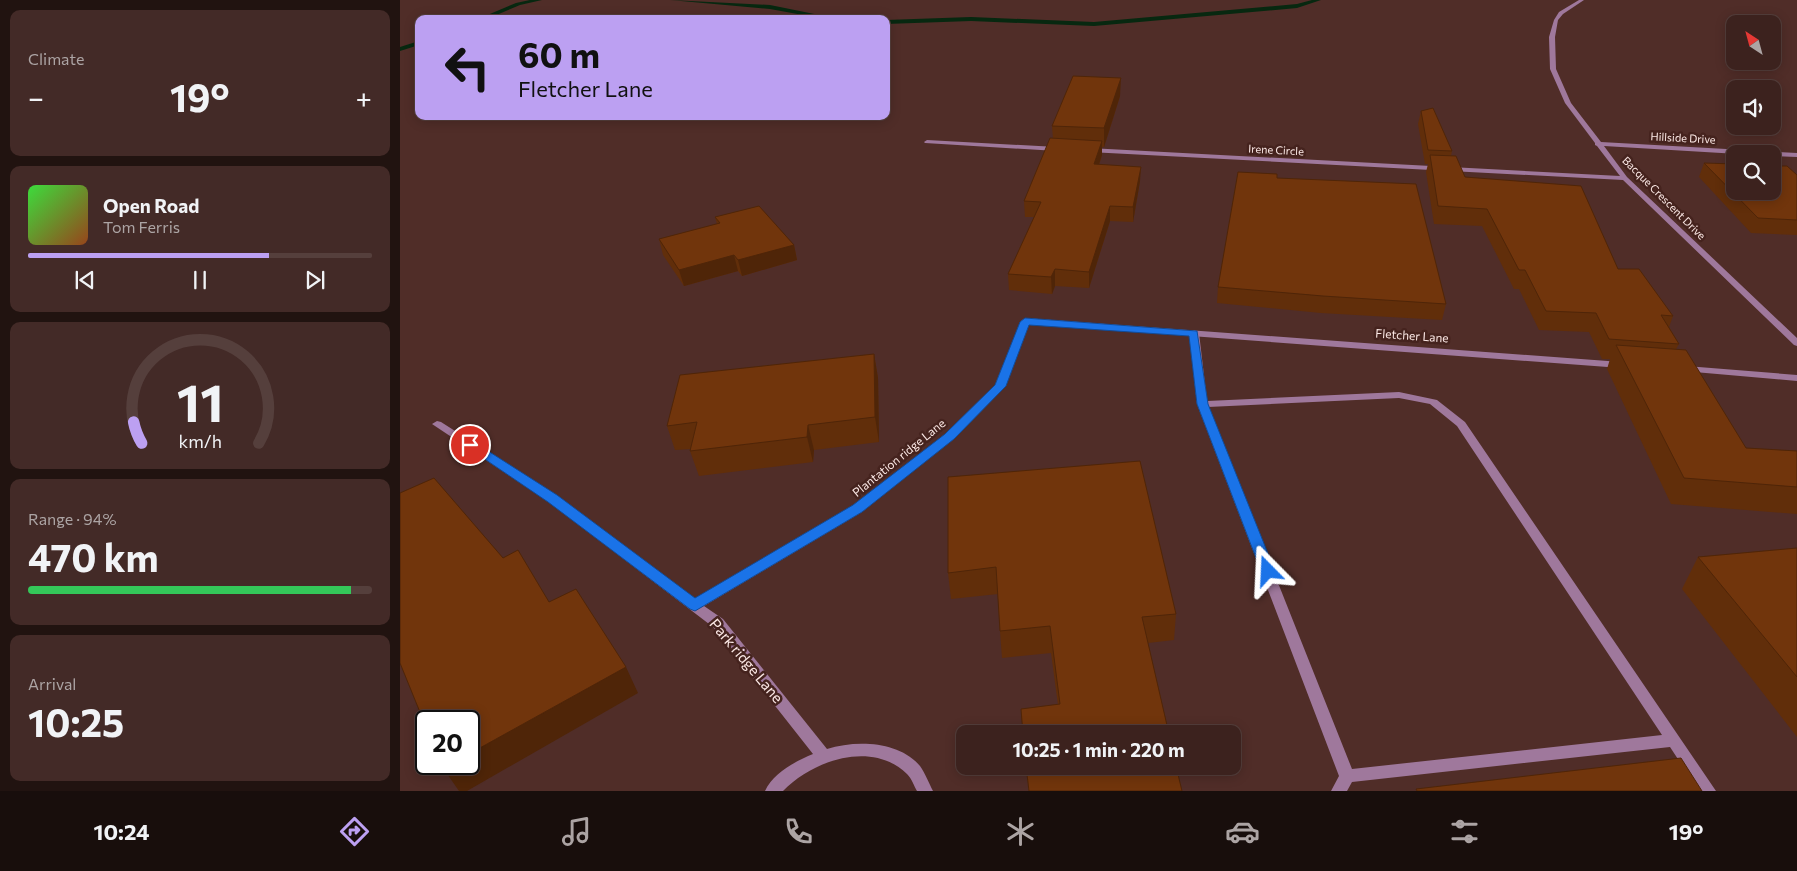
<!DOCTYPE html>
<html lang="en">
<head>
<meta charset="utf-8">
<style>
	:root { --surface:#3c221e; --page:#432a27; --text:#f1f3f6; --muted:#aca4a4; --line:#553f3c; --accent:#bca0f2 }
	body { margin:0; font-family:Commissioner,sans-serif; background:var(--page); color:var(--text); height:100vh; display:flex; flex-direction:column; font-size:19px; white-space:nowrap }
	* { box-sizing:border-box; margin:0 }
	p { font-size:16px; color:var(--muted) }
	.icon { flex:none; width:28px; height:28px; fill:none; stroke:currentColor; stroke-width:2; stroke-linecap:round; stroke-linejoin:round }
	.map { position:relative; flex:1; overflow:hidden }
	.sheet { display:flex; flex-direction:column; gap:10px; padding:10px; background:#211310; width:400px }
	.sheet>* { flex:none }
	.banner { position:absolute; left:15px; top:15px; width:475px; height:105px; border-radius:10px; box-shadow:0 2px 12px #0003,0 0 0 1px var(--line); background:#bca0f2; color:#111; overflow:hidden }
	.needle { width:32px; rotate:324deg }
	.controls { position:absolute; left:1326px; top:15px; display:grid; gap:10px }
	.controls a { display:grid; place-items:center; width:55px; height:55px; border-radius:10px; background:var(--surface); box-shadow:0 2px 12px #0003,0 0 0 1px var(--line); font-size:25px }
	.speed { position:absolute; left:15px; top:710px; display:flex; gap:10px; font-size:25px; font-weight:700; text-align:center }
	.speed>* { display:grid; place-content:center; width:65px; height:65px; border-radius:50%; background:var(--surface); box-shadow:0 2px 12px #0003,0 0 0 1px var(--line); line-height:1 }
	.speed .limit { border:2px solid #111; border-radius:8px; background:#fff; color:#111 }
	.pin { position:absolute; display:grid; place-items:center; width:42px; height:42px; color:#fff; margin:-21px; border:2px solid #fff; border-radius:50%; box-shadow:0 1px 5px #0007 }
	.me { position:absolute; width:55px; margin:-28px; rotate:339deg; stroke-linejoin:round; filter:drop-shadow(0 0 4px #0008) }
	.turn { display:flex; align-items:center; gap:18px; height:105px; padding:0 20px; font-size:22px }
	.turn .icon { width:65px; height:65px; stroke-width:2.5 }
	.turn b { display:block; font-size:35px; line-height:42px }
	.big { font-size:38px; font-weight:700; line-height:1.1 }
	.sheet .widget { flex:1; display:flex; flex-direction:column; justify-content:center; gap:8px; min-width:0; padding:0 18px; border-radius:10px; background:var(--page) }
	.sheet .dial { align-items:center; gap:0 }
	.dial svg { height:130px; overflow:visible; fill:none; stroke:var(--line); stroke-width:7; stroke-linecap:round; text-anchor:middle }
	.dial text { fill:var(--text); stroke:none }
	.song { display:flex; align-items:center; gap:15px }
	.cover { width:60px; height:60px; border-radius:8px; background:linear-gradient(135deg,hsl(120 70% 55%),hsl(20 70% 35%)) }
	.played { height:5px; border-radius:2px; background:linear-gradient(90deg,var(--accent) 70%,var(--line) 70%) }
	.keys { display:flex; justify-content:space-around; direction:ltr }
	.heat { display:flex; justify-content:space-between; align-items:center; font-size:28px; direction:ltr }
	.charge { height:8px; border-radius:4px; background:linear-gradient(90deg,#34c759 94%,var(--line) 0) }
	.trip { position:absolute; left:556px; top:725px; width:285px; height:50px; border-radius:10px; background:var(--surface); box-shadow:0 2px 12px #0003,0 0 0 1px var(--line); font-weight:700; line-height:50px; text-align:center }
	.menu { display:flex; height:80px; justify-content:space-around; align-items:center; background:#180e0c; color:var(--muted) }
	.menu .icon { width:35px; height:35px }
	.menu .on { color:var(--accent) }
	.menu b { font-size:22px; color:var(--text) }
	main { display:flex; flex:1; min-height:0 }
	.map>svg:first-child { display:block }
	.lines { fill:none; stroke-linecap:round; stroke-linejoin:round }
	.stream { fill:#072810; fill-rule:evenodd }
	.service { fill:#9f789c; fill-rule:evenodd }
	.minor { fill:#9f789c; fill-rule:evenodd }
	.wall { fill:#612e0a }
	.shaded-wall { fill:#4f2508 }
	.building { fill:#71350c; stroke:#4f2508 }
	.route { fill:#1a73e8; stroke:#114b97 }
	.labels { text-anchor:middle; stroke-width:5; stroke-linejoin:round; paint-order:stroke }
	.far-street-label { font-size:11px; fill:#fce9e6; stroke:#45231e }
	.street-label { font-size:12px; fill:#fce9e6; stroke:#45231e }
	.near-street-label { font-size:15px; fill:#fce9e6; stroke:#45231e }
</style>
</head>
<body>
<main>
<section class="sheet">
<div class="widget"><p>Climate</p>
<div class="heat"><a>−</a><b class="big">19°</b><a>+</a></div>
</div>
<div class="widget">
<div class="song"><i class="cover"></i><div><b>Open Road</b><p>Tom Ferris</p></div></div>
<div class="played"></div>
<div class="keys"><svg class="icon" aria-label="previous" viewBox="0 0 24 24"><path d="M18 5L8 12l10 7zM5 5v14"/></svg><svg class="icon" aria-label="pause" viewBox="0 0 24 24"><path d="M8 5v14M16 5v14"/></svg><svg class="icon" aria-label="next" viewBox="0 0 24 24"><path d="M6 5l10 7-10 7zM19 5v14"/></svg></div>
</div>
<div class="widget dial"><svg viewBox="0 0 100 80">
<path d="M14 69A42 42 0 1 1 86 69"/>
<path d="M14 69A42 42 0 0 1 9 56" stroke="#bca0f2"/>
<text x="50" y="56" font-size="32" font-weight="700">11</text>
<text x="50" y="72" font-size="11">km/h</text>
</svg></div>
<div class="widget"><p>Range · 94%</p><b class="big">470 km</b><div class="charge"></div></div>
<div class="widget"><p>Arrival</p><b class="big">10:25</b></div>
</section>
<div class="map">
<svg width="1397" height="791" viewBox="0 0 1397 791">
	<rect width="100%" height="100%" fill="#502d28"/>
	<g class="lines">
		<g class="stream">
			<path d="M130 0H142L120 5 87 19H78L116 3Z"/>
			<path d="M270 0 370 5 439 19H425L370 9Z"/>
			<path d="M912 0H921L897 8 694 26 571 21 486 24V20L571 17 694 22 897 4Z"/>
			<path d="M19 41V45L0 51V47Z"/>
		</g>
		<path class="service" d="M794 330 799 333 807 401 999 392 1037 400 1065 422 1316 791H1299L1270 747 952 782 947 791H931L939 776 797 404 789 333ZM999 398 1030 404 1057 426 1262 735 952 769 808 407Z"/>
		<g class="minor">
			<path d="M1179 0H1184L1163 14 1158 20 1155 37 1156 69 1171 103 1201 142 1397 153V157L1372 156V154H1338L1204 146 1227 177 1397 338V346L1394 345 1223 180 689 152 686 150 689 148 1220 176 1197 146 1195 145V143L1165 103 1150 69 1149 37 1154 20 1159 12Z"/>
			<path d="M527 140 657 147 660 149 657 151 525 143 524 142Z"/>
			<path d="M625 318 1221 362 1226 365 1221 368 628 324 605 386 554 438 462 512 304 606 323 619 427 749C456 740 499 741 520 766 525 773 529 783 533 791H517C514 786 512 779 507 774 472 740 413 760 383 791H365C373 773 396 761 413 754L313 627 149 502 32 424 37 421 41 422 157 496 295 599 454 506 546 434 595 385 621 321Z"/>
			<path d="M1286 366 1397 375V381L1283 371 1281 369 1283 367Z"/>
		</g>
	</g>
	<g class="wall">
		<path d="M720 96 704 147H702V155L699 165 740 181 733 222 710 221 689 288 655 286 652 294 609 290 608 274 634 217H625L624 201 653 139 652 126Z"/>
		<path d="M1021 111 1052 151 1051 156 1065 177 1218 269 1273 316 1269 327 1279 344 1276 349 1346 448 1397 451V514L1271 504 1207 369 1210 359H1202L1189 332 1139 330 1119 289H1114L1082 226 1034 224 1026 172 1028 164H1025L1018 124Z"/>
		<path d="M1304 163 1397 175V235L1351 233 1299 177Z"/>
		<path d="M877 178 1046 304 1042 320 921 313 817 303 818 287Z"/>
		<path d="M315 217 394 245 397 260 342 276 338 271 284 286 263 255 259 239 317 224Z"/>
		<path d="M474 354 478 378 479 442 414 450 413 462 299 476 290 451 291 449 275 450 267 426Z"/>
		<path d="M548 477 776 614 774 640 748 643 769 734H623L621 709 658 705 651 653 602 658 600 631 598 594 551 599 548 573Z"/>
		<path d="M1397 548V737L1282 589 1298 557Z"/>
	</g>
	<g class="shaded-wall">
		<path d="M721 78 720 96 704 147V128Z"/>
		<path d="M702 141V155L694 179V164Z"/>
		<path d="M741 167 740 181 733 222V207Z"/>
		<path d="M710 206V221L689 288V272Z"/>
		<path d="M394 245 397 260 342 276 338 260Z"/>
		<path d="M334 255 338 271 284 286 279 270Z"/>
		<path d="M655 269V286L652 294 651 277Z"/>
		<path d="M474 354 478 378 479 442 475 417Z"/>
		<path d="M408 425 414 450 413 462 407 437Z"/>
		<path d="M226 667 238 693 67 791H59L43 768 51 764H69V754Z"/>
	</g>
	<g class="building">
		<path d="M673 76 721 78 704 128 652 126Z"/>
		<path d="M1033 108 1052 151 1028 150 1021 111Z"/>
		<path d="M650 138 702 141 694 164 741 167 733 207 710 206 689 272 655 269 651 277 608 274 641 202 624 201Z"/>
		<path d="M1030 155 1056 156 1065 177 1181 186 1218 269H1239L1273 316 1261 315 1279 344 1209 339 1196 313 1146 311 1125 270H1119L1087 209 1038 206Z"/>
		<path d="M1304 163 1335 164V191H1372V166H1387L1397 175V220L1358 218Z"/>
		<path d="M838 172 877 174V178L1016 184 1046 304 923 296 818 287Z"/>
		<path d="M359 206 394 245 338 260 334 255 279 270 259 239 320 223 315 217Z"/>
		<path d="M1216 345 1286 350 1346 448 1397 451V487L1284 478Z"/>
		<path d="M474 354 475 417 408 425 407 437 290 451 297 422 267 426 280 375Z"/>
		<path d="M740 461 776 614 742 617 769 734H623L621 709 660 704 650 626 600 631 596 567 548 573V477Z"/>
		<path d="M34 478 103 558 118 550 149 602 176 589 226 667 69 754V721H26V727L0 663V493Z"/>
		<path d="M1397 548V677L1298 557Z"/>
		<path d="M1281 758 1302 791H1017L1016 789Z"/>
		<path d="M42 764H51L43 768Z"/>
		<path d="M626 766H776L782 791H629Z"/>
	</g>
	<path class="route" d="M625 318 797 331 808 404 875 571 873 575 868 576 863 575 861 571 797 404 789 336 629 325 606 386 554 439 462 512 295 611 290 609 148 502 64 445 70 441 74 442 157 495 295 598 453 505 545 434 595 385 620 322Z"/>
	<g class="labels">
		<g class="far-street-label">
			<text transform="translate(1283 138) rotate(3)" y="4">Hillside Drive</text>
			<text transform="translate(876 150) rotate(3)" y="4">Irene Circle</text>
			<text transform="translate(1264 198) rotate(45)" y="4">Bacque Crescent Drive</text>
		</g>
		<g class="street-label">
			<text transform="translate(1012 336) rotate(4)" y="4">Fletcher Lane</text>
			<text transform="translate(499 458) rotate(-39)" y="4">Plantation ridge Lane</text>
		</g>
		<g class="near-street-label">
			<text transform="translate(346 661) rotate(50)" y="5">Park ridge Lane</text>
		</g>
	</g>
</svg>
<div class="controls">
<a><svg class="needle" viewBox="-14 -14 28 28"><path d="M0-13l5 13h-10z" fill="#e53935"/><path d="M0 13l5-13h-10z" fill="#aca4a4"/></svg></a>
<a><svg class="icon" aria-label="sound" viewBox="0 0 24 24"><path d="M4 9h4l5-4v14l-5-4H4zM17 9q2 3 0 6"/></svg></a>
<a><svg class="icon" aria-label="search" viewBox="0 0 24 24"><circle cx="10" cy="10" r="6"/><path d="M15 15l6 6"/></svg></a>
</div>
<div class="speed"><div class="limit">20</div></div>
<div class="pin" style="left:70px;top:445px;background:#d93025"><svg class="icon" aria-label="arrive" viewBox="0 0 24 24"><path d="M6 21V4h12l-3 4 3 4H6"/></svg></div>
<svg class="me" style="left:868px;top:571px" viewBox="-20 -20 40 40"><path d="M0-17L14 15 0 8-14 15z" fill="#1a73e8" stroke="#fff" stroke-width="4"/></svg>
<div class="trip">10:25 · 1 min · 220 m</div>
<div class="banner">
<div class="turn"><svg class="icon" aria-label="left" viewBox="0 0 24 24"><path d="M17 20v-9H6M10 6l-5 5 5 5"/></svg><div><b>60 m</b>Fletcher Lane</div></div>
</div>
</div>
</main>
<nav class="menu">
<b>10:24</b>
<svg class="icon on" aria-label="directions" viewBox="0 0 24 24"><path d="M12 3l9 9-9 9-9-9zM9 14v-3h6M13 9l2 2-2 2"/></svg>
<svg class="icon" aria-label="music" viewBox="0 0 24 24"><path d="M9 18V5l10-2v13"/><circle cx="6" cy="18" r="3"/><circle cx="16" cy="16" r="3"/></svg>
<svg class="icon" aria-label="phone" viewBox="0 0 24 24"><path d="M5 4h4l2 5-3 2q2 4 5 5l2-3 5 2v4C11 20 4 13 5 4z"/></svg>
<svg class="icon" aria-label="climate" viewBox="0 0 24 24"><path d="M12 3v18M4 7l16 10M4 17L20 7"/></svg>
<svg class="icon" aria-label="car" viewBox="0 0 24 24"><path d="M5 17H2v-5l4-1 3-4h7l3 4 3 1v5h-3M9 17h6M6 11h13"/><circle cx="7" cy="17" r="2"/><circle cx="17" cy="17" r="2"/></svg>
<svg class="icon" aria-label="filters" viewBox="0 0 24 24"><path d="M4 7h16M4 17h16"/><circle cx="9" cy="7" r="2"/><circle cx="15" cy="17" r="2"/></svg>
<b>19°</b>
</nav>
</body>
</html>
